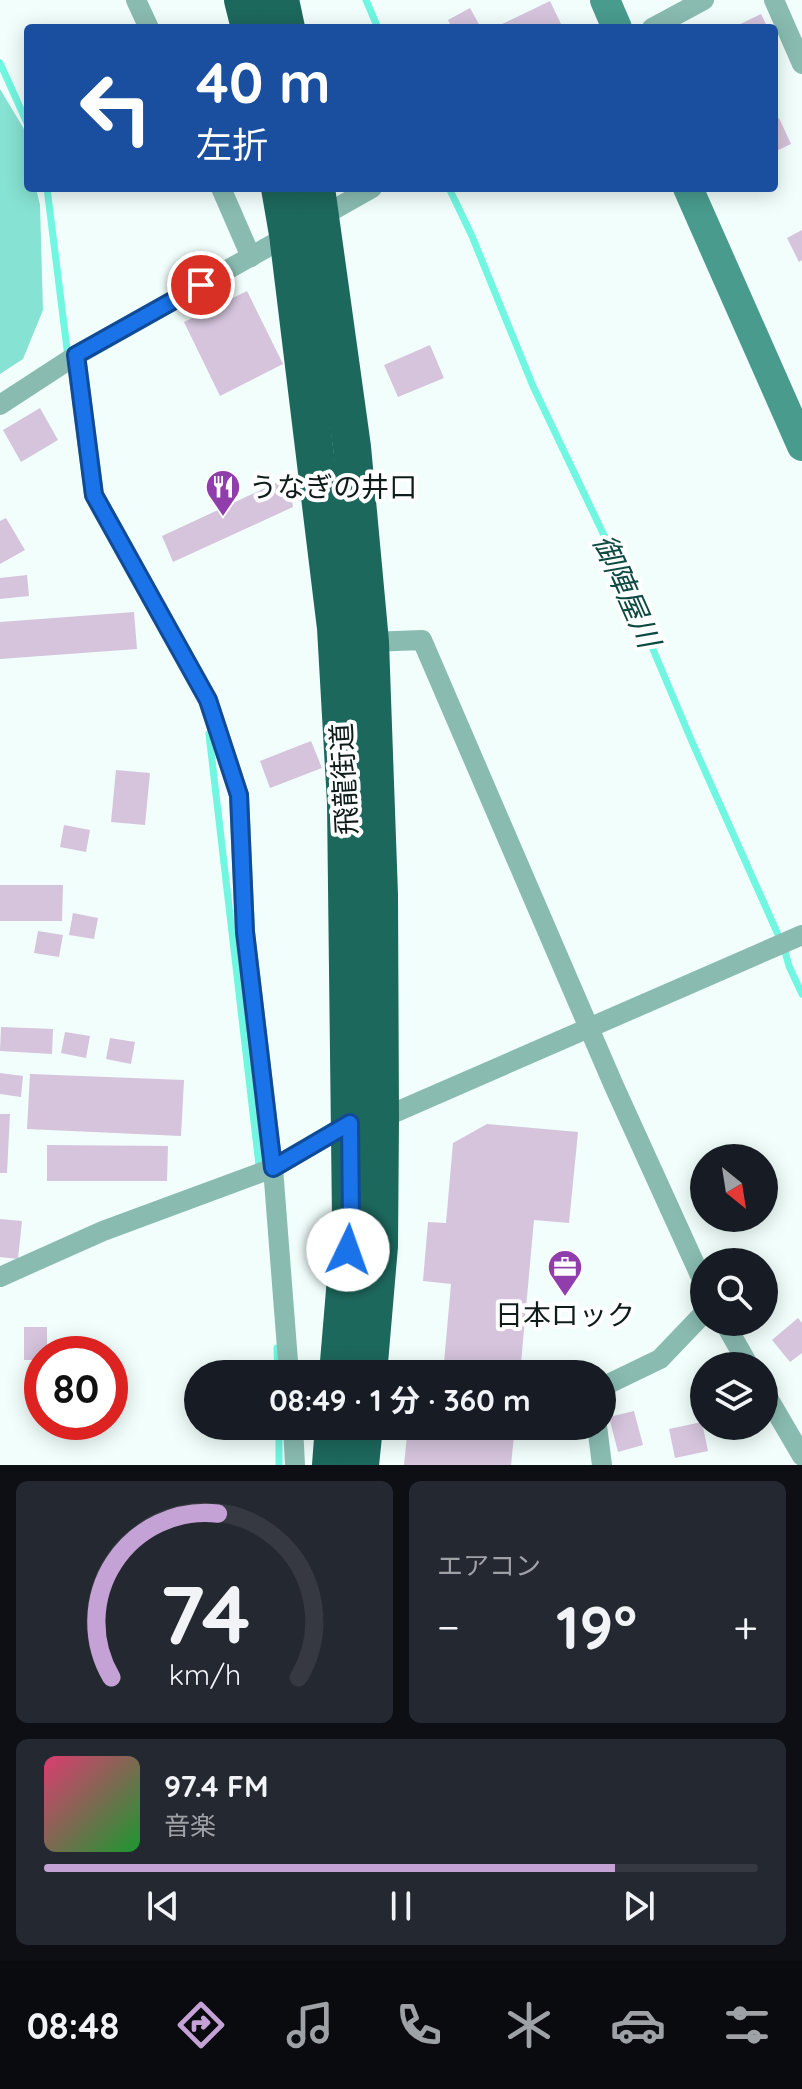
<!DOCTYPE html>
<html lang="ja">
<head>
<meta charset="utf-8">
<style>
	:root { --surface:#171b24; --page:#242831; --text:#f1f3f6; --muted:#9ea1a6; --line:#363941; --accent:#c5a2d5 }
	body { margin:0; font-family:Quicksand,"Noto Sans JP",sans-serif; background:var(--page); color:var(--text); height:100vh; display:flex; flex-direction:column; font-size:30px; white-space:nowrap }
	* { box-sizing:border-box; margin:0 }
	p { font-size:26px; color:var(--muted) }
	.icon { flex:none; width:44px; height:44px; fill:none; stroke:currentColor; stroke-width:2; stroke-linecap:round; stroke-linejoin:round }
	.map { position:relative; height:1465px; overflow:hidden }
	.sheet { display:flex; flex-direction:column; gap:16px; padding:16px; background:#0d0f14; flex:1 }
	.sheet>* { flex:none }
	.hud { position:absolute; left:24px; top:24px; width:754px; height:168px; border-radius:8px; box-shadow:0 4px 20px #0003; background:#1a4fa0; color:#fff; overflow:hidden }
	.needle { width:52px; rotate:150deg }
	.controls { position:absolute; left:690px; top:1144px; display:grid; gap:16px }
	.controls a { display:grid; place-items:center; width:88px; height:88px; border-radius:50%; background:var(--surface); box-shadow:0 4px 20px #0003; font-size:40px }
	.speed { position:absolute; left:24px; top:1336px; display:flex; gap:16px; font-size:40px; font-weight:700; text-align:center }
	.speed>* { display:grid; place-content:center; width:104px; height:104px; border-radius:50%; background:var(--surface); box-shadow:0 4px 20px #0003; line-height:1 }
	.speed .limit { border:12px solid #d22; background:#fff; color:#111 }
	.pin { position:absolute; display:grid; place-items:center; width:68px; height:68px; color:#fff; margin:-34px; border:4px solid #fff; border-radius:50%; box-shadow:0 2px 8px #0007 }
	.me { position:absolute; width:88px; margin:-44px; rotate:3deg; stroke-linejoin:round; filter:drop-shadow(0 0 6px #0008) }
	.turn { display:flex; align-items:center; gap:28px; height:168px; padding:0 40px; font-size:36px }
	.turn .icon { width:104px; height:104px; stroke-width:2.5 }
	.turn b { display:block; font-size:56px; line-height:68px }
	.big { font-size:60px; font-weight:700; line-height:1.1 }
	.sheet .widget { flex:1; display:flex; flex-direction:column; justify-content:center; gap:12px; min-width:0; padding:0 28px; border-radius:12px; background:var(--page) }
	.sheet .dial { align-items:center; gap:0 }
	.dial svg { height:208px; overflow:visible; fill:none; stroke:var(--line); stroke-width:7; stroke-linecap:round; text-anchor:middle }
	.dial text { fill:var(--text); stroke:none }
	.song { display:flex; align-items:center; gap:24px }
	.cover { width:96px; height:96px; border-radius:12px; background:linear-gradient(135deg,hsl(340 70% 55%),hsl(130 70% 35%)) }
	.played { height:8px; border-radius:4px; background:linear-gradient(90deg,var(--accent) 80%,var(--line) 80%) }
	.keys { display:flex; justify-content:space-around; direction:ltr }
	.heat { display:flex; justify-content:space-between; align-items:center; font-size:44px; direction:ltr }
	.sheet .tiles { flex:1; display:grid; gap:16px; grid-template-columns:1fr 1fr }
	.widget:last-child { grid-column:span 2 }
	.trip { position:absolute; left:184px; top:1360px; width:432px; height:80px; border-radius:40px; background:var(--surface); box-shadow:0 4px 20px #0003; font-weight:700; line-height:80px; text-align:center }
	.dock { display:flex; height:128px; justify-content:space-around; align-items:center; background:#090b0e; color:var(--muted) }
	.dock .icon { width:56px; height:56px }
	.dock .active { color:var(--accent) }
	.dock b { font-size:36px; color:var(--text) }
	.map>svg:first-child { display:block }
	.green { fill:#86e2d2 }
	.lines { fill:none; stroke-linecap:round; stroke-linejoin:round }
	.stream { stroke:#70f6e1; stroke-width:7 }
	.building { fill:#d5c4dc }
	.street { stroke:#89bbb1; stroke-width:20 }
	.secondary { stroke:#499b8e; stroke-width:30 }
	.highway { stroke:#1d685d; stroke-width:38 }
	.route-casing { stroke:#114b97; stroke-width:20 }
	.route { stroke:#1a73e8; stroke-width:14 }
	.labels { text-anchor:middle; stroke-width:8; stroke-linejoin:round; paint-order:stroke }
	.poi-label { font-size:28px; fill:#0f1c1a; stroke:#fff; text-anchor:start }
	.street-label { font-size:28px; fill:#0f1c1a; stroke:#fff }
	.water-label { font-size:30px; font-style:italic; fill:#0d4a42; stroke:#fff }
</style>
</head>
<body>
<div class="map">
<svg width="802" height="1465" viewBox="0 0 802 1465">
	<rect width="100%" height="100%" fill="#f1fefb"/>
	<path class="green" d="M0 89 24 129 28 150V188H36L40 205 43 310 23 359 0 374Z"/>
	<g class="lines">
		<g class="stream">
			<path d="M366 0 378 28"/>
			<path d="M0 63 28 125"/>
			<path d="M47 188 68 357"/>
			<path d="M449 188 472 236 533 386 611 550 693 744 784 948 789 966 802 994"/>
			<path d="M209 734 259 1165"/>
			<path d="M277 1348 278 1374"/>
			<path d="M279 1426V1465"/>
		</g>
	</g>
	<g class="building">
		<path d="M550 1 562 26 559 28H501L500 25Z"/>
		<path d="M470 8 481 28H452L448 20Z"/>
		<path d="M761 14 768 28H732Z"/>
		<path d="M779 118 791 144 774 152V121Z"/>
		<path d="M802 230V260L799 262 787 238Z"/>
		<path d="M247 291 283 364 220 396 184 322Z"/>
		<path d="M430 345 444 378 398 397 384 365Z"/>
		<path d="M40 408 58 440 21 462 3 430Z"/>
		<path d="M289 477 293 507 173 562 162 536Z"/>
		<path d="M6 518 25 550 0 564V521Z"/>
		<path d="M27 575 29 596 0 599V578Z"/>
		<path d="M134 612 137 649 0 659V622Z"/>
		<path d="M311 741 322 768 270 788 260 761Z"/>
		<path d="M116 770 150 773 145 825 111 822Z"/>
		<path d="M64 825 90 830 86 852 60 847Z"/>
		<path d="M0 885H63L62 921H0Z"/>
		<path d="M73 913 98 918 94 939 69 935Z"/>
		<path d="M38 931 63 935 59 957 34 953Z"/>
		<path d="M1 1027 53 1029 52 1054 0 1051Z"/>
		<path d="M65 1032 90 1036 86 1058 61 1053Z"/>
		<path d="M110 1038 135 1042 131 1064 106 1059Z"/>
		<path d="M0 1073 23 1076 21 1097 0 1094Z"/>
		<path d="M30 1074 184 1080 181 1136 27 1129Z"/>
		<path d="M0 1114H10L7 1173H0Z"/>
		<path d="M487 1124 578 1132 569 1223 534 1220 520 1374H443L451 1284 423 1281 428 1222 446 1223 453 1143Z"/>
		<path d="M47 1145 168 1146 167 1181H47Z"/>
		<path d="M0 1219 22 1221 18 1259 0 1257Z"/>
		<path d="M798 1318 802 1323V1353L790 1362 772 1340Z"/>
		<path d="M24 1327H47V1354H42V1360H24Z"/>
		<path d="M634 1411 643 1445 618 1452 609 1417Z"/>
		<path d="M702 1422 708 1451 675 1458 669 1429Z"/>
		<path d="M408 1426H515L511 1465H404Z"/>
	</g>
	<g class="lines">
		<g class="street">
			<path d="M136 0 149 28"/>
			<path d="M774 0 802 64"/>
			<path d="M652 28 704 0"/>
			<path d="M221 188 251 257"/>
			<path d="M76 355 94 495 208 700 239 795 245 932 273 1168 289 1374"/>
			<path d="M0 405 75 356 372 188"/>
			<path d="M370 642 422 640 614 1086 704 1284"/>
			<path d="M380 1119 802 935"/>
			<path d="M0 1277 103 1231 273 1168 350 1123"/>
			<path d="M724 1322 749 1366"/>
			<path d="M602 1387 660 1359 704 1313"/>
			<path d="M764 1391 802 1456"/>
			<path d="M293 1426 295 1465"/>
			<path d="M597 1426 602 1465"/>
		</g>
		<g class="secondary">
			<path d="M605 0 617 28"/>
			<path d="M688 188 802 446"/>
		</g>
		<g class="highway">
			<path d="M243 0 250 28"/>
			<path d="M280 0 286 28"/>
			<path d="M280 188 288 234 336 628 346 803 351 1219 338 1374"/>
			<path d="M316 188 352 447 370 642 379 895 380 1119 379 1246 368 1374"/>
			<path d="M331 1465 334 1426"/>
			<path d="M360 1465 364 1426"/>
		</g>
	</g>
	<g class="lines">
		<defs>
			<path id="route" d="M201 285 76 355 94 495 208 700 239 795 245 932 273 1168 350 1123 351 1219 348 1250"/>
		</defs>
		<use href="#route" class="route-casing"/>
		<use href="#route" class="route"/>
	</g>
	<defs>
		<symbol id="restaurant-pin" viewBox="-11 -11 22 30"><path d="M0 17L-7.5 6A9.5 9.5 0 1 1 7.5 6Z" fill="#903eac" stroke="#fff"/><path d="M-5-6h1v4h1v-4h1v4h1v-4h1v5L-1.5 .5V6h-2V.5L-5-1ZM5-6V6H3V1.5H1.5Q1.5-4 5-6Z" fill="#fff"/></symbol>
		<symbol id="office-pin" viewBox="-11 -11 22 30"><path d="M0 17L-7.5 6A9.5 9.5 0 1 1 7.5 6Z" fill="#903eac" stroke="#fff"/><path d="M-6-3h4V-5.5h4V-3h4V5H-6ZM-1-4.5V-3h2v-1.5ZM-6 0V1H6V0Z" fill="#fff"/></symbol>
	</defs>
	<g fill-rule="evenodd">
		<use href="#restaurant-pin" x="203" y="467" width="40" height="54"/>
		<use href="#office-pin" x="545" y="1247" width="40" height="54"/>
	</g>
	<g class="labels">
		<g class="poi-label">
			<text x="249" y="497">うなぎの井口</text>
			<text x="565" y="1325" text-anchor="middle">日本ロック</text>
		</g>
		<g class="street-label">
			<text transform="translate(344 779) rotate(-93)" y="10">飛龍街道</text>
		</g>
		<g class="water-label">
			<text transform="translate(626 591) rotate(66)" y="10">御陣屋川</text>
		</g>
	</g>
</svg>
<div class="controls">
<a><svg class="needle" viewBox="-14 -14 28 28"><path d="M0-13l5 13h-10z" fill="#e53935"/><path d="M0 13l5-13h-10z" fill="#9ea1a6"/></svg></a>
<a><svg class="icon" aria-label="search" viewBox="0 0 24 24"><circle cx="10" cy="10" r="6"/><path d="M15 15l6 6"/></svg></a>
<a><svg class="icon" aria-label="layers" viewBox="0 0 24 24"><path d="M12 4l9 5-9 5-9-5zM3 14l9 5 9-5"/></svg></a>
</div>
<div class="speed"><div class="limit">80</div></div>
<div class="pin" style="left:201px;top:285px;background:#d93025"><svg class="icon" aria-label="arrive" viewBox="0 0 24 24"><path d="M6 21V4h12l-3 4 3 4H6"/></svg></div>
<svg class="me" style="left:348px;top:1250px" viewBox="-20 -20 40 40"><circle r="19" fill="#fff"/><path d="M0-13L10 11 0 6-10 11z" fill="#1a73e8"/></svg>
<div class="trip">08:49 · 1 分 · 360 m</div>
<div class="hud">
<div class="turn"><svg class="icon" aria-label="left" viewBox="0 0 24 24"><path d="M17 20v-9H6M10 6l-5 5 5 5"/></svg><div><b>40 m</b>左折</div></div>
</div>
</div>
<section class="sheet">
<div class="tiles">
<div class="widget dial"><svg viewBox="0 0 100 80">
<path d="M14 69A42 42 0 1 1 86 69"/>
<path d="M14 69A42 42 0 0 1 55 6" stroke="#c5a2d5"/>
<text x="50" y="56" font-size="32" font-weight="700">74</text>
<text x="50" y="72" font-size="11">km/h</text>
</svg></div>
<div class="widget"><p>エアコン</p>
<div class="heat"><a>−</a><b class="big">19°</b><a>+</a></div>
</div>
<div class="widget">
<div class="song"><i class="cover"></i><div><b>97.4 FM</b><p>音楽</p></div></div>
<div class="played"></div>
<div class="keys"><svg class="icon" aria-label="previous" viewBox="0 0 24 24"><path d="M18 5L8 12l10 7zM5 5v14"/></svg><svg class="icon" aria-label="pause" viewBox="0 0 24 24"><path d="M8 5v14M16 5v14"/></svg><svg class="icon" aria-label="next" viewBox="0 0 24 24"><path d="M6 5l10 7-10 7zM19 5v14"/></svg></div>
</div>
</div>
</section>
<nav class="dock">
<b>08:48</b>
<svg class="icon active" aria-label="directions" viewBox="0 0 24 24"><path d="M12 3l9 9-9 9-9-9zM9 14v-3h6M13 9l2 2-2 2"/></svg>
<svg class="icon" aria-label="music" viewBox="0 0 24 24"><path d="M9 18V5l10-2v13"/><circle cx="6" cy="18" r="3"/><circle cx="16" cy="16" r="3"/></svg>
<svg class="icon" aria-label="phone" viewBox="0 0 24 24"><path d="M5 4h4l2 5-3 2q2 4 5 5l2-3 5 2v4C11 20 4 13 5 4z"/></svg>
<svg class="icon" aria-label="climate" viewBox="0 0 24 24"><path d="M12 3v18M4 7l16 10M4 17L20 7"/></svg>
<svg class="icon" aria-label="car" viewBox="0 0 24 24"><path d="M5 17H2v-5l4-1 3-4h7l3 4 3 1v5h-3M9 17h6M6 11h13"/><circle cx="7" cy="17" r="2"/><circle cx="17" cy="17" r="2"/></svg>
<svg class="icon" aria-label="filters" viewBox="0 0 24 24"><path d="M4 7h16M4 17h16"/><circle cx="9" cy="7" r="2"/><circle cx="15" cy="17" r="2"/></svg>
</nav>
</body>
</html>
